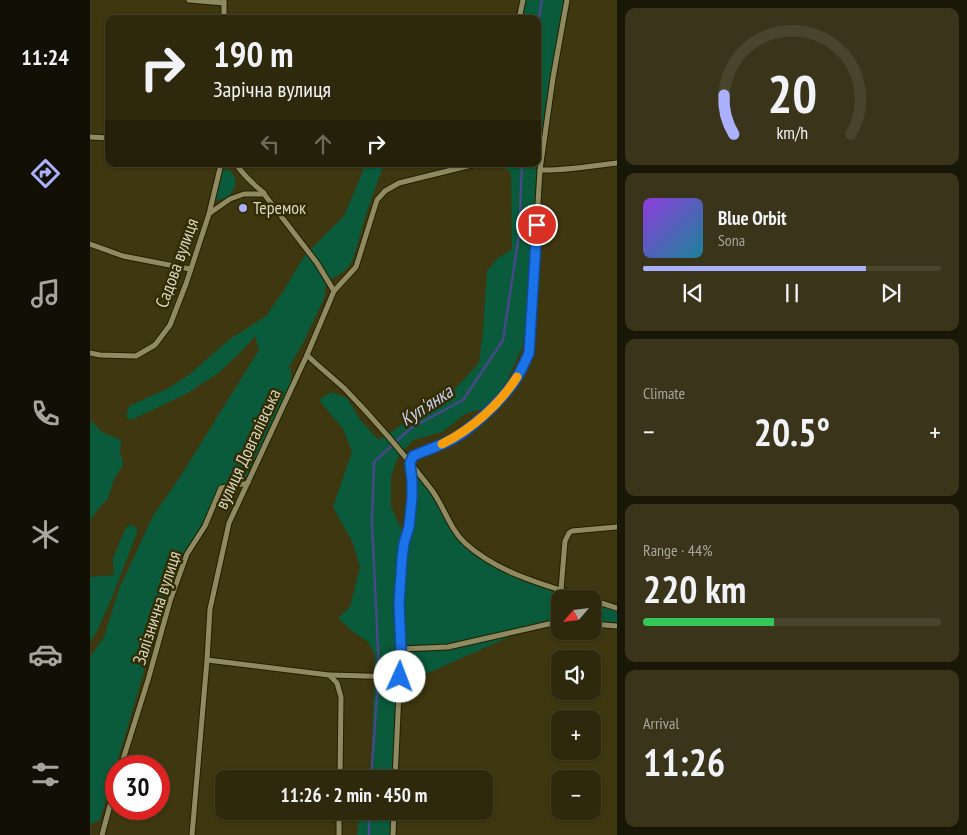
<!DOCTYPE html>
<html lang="en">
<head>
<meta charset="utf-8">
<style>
	:root { --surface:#2e290c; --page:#3a351a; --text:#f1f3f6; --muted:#a7a69d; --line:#49452d; --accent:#aab0fc }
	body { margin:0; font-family:"PT Sans Narrow",sans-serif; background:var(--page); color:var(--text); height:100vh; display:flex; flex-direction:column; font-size:19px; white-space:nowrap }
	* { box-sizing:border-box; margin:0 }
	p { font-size:16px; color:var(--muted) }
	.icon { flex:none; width:28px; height:28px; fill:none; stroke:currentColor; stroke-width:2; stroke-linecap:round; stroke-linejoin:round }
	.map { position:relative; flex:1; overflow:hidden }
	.sheet { display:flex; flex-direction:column; gap:8px; padding:8px; background:#191707; width:350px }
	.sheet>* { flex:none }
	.banner { position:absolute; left:15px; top:15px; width:436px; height:152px; border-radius:10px; box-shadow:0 1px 4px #0004,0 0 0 1px var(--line); background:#2e290c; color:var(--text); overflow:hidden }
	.needle { width:32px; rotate:242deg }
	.controls { position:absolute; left:461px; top:590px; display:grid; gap:10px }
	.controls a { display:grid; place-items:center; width:50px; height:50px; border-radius:10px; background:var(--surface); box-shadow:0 1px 4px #0004,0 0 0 1px var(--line); font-size:25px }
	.speed { position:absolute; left:15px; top:755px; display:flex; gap:10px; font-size:25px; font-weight:700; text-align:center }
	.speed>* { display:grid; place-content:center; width:65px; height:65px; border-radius:50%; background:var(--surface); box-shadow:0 1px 4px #0004,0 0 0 1px var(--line); line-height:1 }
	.speed .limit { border:8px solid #d22; background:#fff; color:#111 }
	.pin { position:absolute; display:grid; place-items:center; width:42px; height:42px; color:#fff; margin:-21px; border:2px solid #fff; border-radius:50%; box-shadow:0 1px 5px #0007 }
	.me { position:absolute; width:55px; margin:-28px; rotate:2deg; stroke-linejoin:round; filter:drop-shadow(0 0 4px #0008) }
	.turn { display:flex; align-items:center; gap:18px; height:105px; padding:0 25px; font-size:22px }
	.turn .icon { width:65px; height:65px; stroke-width:2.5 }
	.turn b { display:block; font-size:35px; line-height:42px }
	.lanes { display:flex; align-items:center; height:48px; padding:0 25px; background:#0003; justify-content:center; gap:25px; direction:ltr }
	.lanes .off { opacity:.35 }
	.big { font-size:38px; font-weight:600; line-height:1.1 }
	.sheet .tile { flex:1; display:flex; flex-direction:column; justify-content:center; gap:8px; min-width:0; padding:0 18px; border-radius:10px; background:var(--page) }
	.sheet .dial { align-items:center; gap:0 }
	.dial svg { height:130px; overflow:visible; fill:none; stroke:var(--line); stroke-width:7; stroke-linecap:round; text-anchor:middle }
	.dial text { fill:var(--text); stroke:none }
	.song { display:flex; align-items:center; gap:15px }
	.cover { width:60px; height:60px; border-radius:8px; background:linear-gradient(135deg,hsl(270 70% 55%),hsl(190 70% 35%)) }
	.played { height:5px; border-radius:2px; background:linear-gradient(90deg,var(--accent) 75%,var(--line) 75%) }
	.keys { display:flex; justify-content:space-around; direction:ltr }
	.heat { display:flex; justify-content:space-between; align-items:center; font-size:28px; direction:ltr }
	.charge { height:8px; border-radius:4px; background:linear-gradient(90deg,#34c759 44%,var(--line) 0) }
	.trip { position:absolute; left:125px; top:770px; width:278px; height:50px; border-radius:10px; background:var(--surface); box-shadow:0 1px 4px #0004,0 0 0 1px var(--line); font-weight:600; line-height:50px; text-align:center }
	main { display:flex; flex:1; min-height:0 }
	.tab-bar { display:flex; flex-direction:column; width:90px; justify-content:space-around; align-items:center; background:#121005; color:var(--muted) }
	.tab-bar .icon { width:35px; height:35px }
	.tab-bar .active { color:var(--accent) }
	.tab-bar b { font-size:22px; color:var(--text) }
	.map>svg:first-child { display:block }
	.green { fill:#095b3b }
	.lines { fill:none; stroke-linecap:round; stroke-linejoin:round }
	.stream { stroke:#464887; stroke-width:2.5 }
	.minor-casing { stroke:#231e02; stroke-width:7 }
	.minor { stroke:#908a61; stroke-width:5 }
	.route-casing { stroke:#114b97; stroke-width:12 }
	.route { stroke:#1a73e8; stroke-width:9 }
	.slow { stroke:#f59e0b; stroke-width:9 }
	.poi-dot { fill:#aab0fc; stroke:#332d04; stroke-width:2 }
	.labels { text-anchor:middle; stroke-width:5; stroke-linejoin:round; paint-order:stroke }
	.poi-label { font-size:18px; fill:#d8d5c0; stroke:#332d04; text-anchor:start }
	.street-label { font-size:18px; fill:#d8d5c0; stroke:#332d04 }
	.water-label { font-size:19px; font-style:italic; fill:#c9cdf4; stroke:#332d04 }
</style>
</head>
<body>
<main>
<nav class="tab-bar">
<b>11:24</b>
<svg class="icon active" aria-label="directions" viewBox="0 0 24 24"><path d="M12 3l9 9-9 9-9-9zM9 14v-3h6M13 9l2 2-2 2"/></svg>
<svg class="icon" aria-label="music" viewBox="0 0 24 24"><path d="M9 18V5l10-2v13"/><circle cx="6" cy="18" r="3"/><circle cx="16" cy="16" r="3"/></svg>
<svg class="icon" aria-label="phone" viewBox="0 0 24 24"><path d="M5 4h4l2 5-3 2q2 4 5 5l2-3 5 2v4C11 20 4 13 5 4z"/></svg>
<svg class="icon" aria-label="climate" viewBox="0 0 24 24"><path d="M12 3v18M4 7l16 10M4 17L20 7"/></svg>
<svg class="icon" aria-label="car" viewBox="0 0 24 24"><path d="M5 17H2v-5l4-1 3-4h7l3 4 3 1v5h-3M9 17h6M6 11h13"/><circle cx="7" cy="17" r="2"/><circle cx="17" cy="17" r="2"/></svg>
<svg class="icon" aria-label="filters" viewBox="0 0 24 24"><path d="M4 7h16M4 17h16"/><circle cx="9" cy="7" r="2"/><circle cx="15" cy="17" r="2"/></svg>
</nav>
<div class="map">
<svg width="527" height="835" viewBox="0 0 527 835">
	<rect width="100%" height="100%" fill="#3e3710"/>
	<g class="green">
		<path d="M435 0H478L473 25 449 188 433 345 417 381 395 410H387L375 414 352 432 323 440 308 457 301 477V507L315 537 320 514V463L341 489 375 543 414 569 496 599H470V623L442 628 412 640 309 686 305 779H281L285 655 278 642 262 631 248 618 260 607 270 567 263 543 243 507 262 452 253 429 229 400 241 392 257 398 271 421 289 440 363 391 389 363 393 331 397 271 408 258 422 249 421 173 409 164H448V19H431Z"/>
		<path d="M276 164H294L277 211 263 259C257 272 248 275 236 283L234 299 212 345 197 370 201 367V383L190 410 158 479 140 482 115 526 91 563 55 668 10 820 0 824V657L14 637 29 589 63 516 90 477 169 350 165 336 148 355 127 374 96 394 41 420 36 417 39 406 79 388 100 374 140 339 176 316 194 290 215 255 254 216Z"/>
		<path d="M137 169C154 179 143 201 125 200L132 171Z"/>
		<path d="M0 420 12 432 31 440 30 455 33 460 32 467 24 479 18 499 12 504 0 520Z"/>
		<path d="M43 525 48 530 21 600 6 633 0 642V577L24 575 23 559 32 536 37 526Z"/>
		<path d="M502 601 527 610V627L503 625Z"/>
		<path d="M270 811H304L303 835H267Z"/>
	</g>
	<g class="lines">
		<g class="stream">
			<path d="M448 24 452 0"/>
			<path d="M289 670 282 522 284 462 321 428 373 400 413 340 429 234 432 164"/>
			<path d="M281 779 288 682"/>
			<path d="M279 835V811"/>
		</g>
		<defs>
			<g id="minor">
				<path d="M99 0 134 3"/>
				<path d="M134 0V19"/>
				<path d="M429 19 433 0"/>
				<path d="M0 137 19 138"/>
				<path d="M146 164C154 176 163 184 174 193"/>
				<path d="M450 170C476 171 501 166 527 163"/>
				<path d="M120 213 140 199 154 194H174L227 263 244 291"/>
				<path d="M0 244 33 256 100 269"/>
				<path d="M0 353 10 355 46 356 65 345 80 325 96 284 119 214 131 164"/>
				<path d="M217 355C229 367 242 377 254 388 285 420 314 454 341 489 354 506 359 528 375 543 409 574 456 585 499 599"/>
				<path d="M471 590 475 541 479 533 482 531 527 527"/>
				<path d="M502 600 527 608"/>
				<path d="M502 624 527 626"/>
				<path d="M311 649 358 647 463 623H470"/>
				<path d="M117 660 239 675 247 683 251 697 250 779"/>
				<path d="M240 675 310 677"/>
				<path d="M31 766 58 680 80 601 97 554 115 526 131 488 158 483"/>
				<path d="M305 779 311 649 309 604 312 559 314 543 319 527 322 498V481L320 463 323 456 351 445 365 438 394 415 419 390 431 371 439 353 450 170 463 78 477 0"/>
				<path d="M12 835 26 783"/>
				<path d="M102 835 117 660 120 609 139 523 217 355 244 291 266 267 287 200 295 191 309 183 386 164"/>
				<path d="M249 835V811"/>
				<path d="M303 835 304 811"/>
			</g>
		</defs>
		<use href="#minor" class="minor-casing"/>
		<use href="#minor" class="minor"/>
	</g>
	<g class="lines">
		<defs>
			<path id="route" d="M310 677 311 649 309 604 312 559 314 543 319 527 322 498V481L320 463 323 456C336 450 350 446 363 439 380 430 406 405 418 390 428 379 433 366 439 353L447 225"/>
		</defs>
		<use href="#route" class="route-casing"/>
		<use href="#route" class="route"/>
		<path class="slow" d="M352 444C382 429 409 405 427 377"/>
	</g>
	<circle class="poi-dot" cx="153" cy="208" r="5"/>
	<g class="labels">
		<g class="poi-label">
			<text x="163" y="214">Теремок</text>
		</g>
		<g class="street-label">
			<text transform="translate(87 263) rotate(-70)" y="6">Садова вулиця</text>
			<text transform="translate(158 449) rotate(-65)" y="6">вулиця Довгалівська</text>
			<text transform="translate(67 608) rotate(-72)" y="6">Залізнична вулиця</text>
		</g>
		<g class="water-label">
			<text transform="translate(336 405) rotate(-33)" y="7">Куп'янка</text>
		</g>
	</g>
</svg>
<div class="controls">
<a><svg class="needle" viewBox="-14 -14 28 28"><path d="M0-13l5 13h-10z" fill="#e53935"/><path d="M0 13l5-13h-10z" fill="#a7a69d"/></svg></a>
<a><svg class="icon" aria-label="sound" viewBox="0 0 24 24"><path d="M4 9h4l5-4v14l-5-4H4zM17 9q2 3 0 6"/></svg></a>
<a>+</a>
<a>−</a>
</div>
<div class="speed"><div class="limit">30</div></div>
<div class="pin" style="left:447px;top:225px;background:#d93025"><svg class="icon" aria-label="arrive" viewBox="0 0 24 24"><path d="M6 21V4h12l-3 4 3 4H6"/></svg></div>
<svg class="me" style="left:310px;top:677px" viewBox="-20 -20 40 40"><circle r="19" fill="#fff"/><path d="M0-13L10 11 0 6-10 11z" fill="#1a73e8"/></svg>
<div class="trip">11:26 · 2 min · 450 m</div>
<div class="banner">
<div class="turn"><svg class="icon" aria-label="right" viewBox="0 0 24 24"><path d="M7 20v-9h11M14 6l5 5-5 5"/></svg><div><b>190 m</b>Зарічна вулиця</div></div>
<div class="lanes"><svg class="icon off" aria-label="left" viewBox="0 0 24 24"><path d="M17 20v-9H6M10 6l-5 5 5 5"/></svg><svg class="icon off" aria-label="ahead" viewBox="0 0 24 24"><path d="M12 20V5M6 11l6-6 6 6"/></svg><svg class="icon" aria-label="right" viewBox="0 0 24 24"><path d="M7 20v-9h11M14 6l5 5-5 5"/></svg></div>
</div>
</div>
<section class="sheet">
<div class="tile dial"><svg viewBox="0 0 100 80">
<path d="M14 69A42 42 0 1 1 86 69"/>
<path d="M14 69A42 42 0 0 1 8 45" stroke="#aab0fc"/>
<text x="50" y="56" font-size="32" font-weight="700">20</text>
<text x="50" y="72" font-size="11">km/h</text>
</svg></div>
<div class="tile">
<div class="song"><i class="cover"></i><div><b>Blue Orbit</b><p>Sona</p></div></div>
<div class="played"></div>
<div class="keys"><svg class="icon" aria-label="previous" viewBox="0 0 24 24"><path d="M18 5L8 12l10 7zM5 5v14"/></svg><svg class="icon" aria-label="pause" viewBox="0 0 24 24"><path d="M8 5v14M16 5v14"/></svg><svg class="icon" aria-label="next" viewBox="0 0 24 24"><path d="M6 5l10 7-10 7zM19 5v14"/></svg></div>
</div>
<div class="tile"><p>Climate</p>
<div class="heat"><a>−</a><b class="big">20.5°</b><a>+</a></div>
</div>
<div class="tile"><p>Range · 44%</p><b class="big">220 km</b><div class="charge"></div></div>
<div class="tile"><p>Arrival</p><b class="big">11:26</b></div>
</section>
</main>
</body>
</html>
